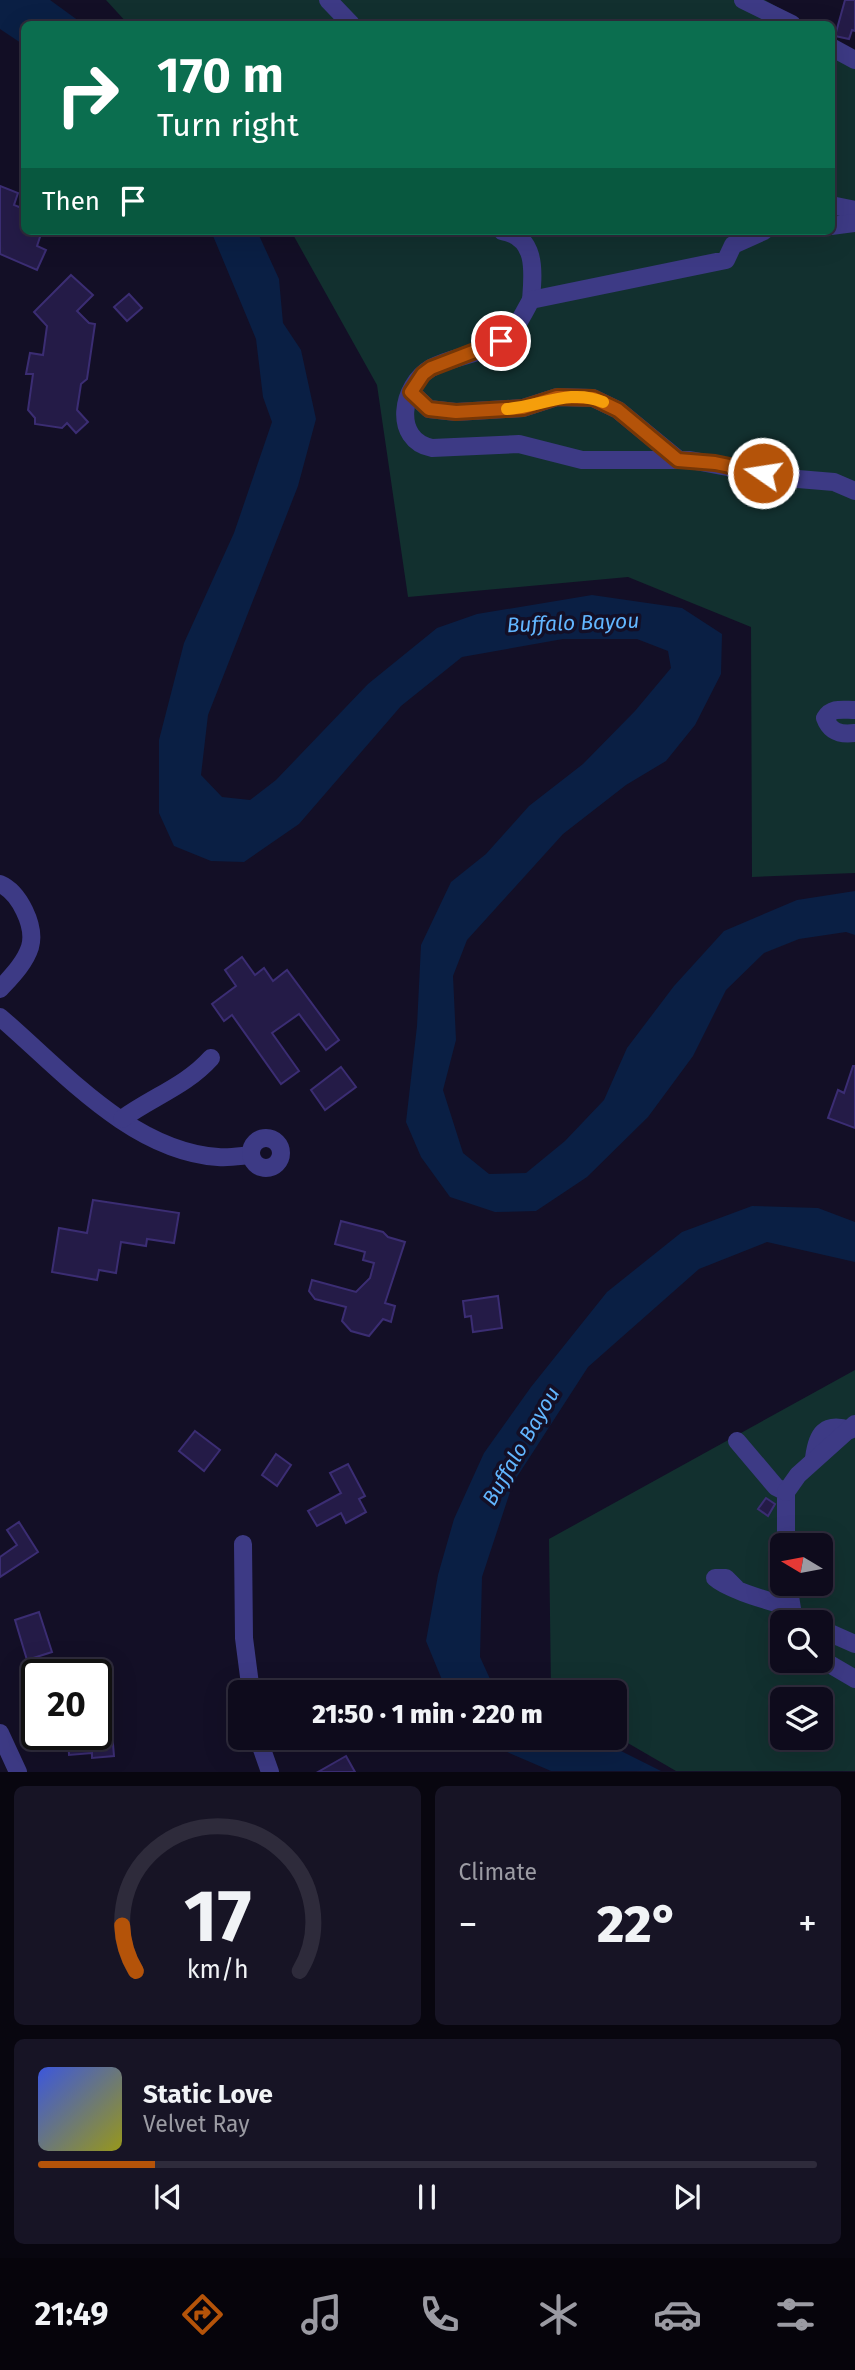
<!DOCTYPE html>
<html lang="en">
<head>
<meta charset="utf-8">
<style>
	:root { --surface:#0e0b1c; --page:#171425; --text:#f1f3f6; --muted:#9b9ba3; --line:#2e2b3b; --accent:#b45309 }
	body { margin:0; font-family:"Fira Sans",sans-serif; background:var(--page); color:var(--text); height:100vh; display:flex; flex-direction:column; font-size:26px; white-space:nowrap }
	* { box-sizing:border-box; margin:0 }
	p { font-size:23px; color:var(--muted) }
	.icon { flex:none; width:38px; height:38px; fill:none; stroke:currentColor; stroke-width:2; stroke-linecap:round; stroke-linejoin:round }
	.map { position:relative; height:1772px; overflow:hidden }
	.side { display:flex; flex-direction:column; gap:14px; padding:14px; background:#08060f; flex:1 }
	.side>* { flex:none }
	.hud { position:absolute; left:21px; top:21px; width:814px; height:214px; border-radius:10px; box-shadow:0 7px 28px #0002,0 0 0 2px var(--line); background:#0b6e4f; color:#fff; overflow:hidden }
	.needle { width:46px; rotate:280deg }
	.tools { position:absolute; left:770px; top:1533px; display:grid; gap:14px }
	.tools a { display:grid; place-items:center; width:63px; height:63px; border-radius:10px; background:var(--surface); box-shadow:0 7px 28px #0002,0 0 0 2px var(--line); font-size:35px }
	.speed { position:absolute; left:21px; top:1659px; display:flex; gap:14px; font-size:35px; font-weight:700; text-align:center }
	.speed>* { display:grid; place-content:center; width:91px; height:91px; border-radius:50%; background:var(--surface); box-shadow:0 7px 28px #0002,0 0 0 2px var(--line); line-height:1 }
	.speed .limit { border:4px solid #111; border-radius:10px; background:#fff; color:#111 }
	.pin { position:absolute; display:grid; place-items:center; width:60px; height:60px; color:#fff; margin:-30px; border:4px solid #fff; border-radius:50%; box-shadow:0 2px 7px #0007 }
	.me { position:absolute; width:77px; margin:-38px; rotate:283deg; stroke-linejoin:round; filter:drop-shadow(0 0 5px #0008) }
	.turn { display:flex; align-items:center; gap:24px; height:147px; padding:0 21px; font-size:32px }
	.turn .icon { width:91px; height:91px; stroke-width:2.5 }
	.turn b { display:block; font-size:49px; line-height:60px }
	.then { display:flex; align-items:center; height:66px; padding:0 21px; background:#0003; gap:14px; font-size:26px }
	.big { font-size:52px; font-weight:800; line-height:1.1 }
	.side .tile { flex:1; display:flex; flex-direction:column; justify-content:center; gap:10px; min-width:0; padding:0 24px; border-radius:10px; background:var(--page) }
	.side .dial { align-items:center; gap:0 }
	.dial svg { height:182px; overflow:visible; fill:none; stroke:var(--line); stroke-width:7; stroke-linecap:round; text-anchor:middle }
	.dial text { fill:var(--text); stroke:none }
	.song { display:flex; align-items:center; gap:21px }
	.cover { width:84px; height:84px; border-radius:10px; background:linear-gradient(135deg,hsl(230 70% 55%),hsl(60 70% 35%)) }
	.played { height:7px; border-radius:4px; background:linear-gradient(90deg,var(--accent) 15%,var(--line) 15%) }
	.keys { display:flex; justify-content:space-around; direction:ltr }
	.heat { display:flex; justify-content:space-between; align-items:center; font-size:38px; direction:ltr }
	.side .tiles { flex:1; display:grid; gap:14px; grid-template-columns:1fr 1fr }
	.tile:last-child { grid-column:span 2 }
	.trip { position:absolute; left:228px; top:1680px; width:399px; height:70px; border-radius:10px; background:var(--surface); box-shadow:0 7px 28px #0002,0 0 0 2px var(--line); font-weight:800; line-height:70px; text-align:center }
	.menu { display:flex; height:112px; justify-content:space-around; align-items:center; background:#06040b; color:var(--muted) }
	.menu .icon { width:49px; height:49px }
	.menu .selected { color:var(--accent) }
	.menu b { font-size:32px; color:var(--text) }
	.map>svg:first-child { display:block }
	.green { fill:#12302f; fill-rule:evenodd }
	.water { fill:#0a1f44 }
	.building { fill:#241b47; stroke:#3b2d73; stroke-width:2 }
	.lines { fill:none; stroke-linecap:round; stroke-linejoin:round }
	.minor { stroke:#3d3a85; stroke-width:18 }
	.route-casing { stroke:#753606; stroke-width:18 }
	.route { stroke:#b45309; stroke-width:12 }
	.slow { stroke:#f59e0b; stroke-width:12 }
	.labels { text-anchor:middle; stroke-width:7; stroke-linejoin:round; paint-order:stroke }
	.water-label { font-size:21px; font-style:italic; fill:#62b6ff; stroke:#130f26 }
</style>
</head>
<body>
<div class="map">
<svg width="855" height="1772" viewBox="0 0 855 1772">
	<rect width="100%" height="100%" fill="#130f26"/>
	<g class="green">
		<path d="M106 0H765L807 24H128Z"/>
		<path d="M831 39 855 53V873L752 877 751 627 628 577 408 597 377 385 291 231H831Z"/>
		<path d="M855 1370V1771H676L614 1735V1692H551L549 1539ZM782 1545H821V1584H782ZM782 1622H821V1661H782ZM782 1699H821V1738H782Z"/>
	</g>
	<g class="water">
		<path d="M0 0H50L83 24H24V45L0 29Z"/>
		<path d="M211 231H257L279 279 283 323 301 350 316 419 298 486 208 715 201 775 222 797 250 800 276 780 368 684 437 628 477 614 592 595 682 608 722 634 721 674 695 725 666 761 626 785 563 834 467 940 453 976 456 1040 443 1090 463 1153 489 1174 526 1173 565 1141 604 1100 627 1048 674 986 724 931 797 900 855 891V935L846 932 799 939 764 953 726 990 693 1056 648 1117 587 1177 536 1211 495 1212 450 1197 421 1157 406 1122 417 1026 421 945 451 882 486 854 529 806 583 764 635 711 671 668 668 651 637 639H563L462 657 401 706 299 824 244 862 211 861 174 846 159 813V740L184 643 234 533 272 422 263 397 256 339Z"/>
		<path d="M752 1206 818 1208 855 1222V1262L767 1242 699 1269 588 1367 513 1483 482 1577 480 1657 496 1692H447L426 1641 438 1575 454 1519 484 1453 531 1387 607 1292 682 1232Z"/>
		<path d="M481 1738H604L607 1744 661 1771H551L484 1742Z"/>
	</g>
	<g class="building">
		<path d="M845 0H855V31L852 30 849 39 835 36Z"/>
		<path d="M0 186 18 193 14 205 24 209V231H42L37 246 46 250 37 270 0 254Z"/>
		<path d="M71 275 93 295 77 311 89 323 95 324 87 379 81 384 77 410 88 422 76 433 67 423 62 428 35 424V418L28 410 33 374H26L30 353 43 355 47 326 34 312Z"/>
		<path d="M129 294 142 308 127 321 114 307Z"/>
		<path d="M242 957 255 975 264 968 273 981 287 970 339 1040 326 1050 299 1014 272 1033 299 1071 281 1084 232 1015 224 1021 212 1004 236 986 225 970Z"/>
		<path d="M853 1066H855V1128L828 1118 838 1090 844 1093Z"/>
		<path d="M341 1067 356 1087 325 1110 311 1090Z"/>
		<path d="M93 1200 179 1213 174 1243 147 1239 146 1246 121 1242 116 1273 99 1270 97 1280 52 1272 59 1228 87 1233Z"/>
		<path d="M341 1221 383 1232 388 1237 405 1242 385 1303 395 1306 391 1322 383 1319 369 1336 351 1331 342 1321 346 1307 315 1299 309 1291 312 1280 356 1292 370 1278 374 1263 363 1260 365 1252 335 1244Z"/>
		<path d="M498 1296 502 1328 473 1332 471 1316 465 1317 463 1301Z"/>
		<path d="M195 1431 220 1450 204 1471 179 1451Z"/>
		<path d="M276 1454 291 1465 277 1486 262 1475Z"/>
		<path d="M348 1464 365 1496 359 1499 366 1512 346 1523 341 1513 317 1526 308 1511 341 1493 330 1473Z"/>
		<path d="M766 1498 775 1504 768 1516 758 1509Z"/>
		<path d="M19 1522 38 1552 0 1577V1557L17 1545 7 1530Z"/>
		<path d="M39 1612 52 1652 27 1660 15 1620Z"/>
		<path d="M112 1732 114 1756 92 1758V1753L69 1755 68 1734Z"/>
		<path d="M346 1756 355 1772H318Z"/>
	</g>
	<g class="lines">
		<g class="minor">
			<path d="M328 0 351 24"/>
			<path d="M743 0 792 24"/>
			<path d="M831 47 855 60"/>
			<path d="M831 205 855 210"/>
			<path d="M831 226 855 223"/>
			<path d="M502 231C538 237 533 274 531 300"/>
			<path d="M764 231 733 245 726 260 531 300C523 314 516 331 502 340 482 355 453 356 431 368 401 385 392 440 432 448L519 444 582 460H690L786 478 834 482 855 491"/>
			<path d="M411 392 429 409 456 412 523 408 557 397 593 398 618 410 679 460"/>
			<path d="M855 710C843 710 832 707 825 718 830 732 840 735 855 733"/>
			<path d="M0 884C19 892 36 926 30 947 25 963 11 977 0 989"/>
			<path d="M0 1017C62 1070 131 1151 218 1157 229 1158 240 1156 251 1155"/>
			<path d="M122 1119C152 1097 186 1086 211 1058"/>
			<circle cx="266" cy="1153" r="15"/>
			<path d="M737 1441 776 1487 786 1492V1545"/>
			<path d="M814 1458C817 1434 824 1422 850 1430"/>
			<path d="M786 1492 798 1475 855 1424"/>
			<path d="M243 1544 244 1638 251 1692"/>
			<path d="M788 1584 793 1615"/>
			<path d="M736 1588 726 1578H715C728 1590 770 1601 789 1607L791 1622"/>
			<path d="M821 1629 855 1644"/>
			<path d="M821 1659 855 1679"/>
			<path d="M0 1733 18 1772"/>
			<path d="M258 1738 270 1772"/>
		</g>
	</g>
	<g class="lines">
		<defs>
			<path id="route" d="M501 341 431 368 423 374 411 392 429 409 456 412 523 408 557 397 593 398 618 410 678 460 715 463 763 473"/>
		</defs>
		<use href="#route" class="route-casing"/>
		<use href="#route" class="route"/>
		<path class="slow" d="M507 409C540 407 570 388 603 402"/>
	</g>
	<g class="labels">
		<g class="water-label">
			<text transform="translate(573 623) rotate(-2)" y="7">Buffalo Bayou</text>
			<text transform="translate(521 1446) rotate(-60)" y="7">Buffalo Bayou</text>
		</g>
	</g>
</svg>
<div class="tools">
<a><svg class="needle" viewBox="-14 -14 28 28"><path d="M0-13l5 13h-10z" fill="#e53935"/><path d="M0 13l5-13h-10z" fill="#9b9ba3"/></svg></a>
<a><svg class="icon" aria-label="search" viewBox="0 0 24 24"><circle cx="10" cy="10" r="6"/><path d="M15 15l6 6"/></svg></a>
<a><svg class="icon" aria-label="layers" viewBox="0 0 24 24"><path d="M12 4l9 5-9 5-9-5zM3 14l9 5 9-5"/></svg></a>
</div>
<div class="speed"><div class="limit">20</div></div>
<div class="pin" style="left:501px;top:341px;background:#d93025"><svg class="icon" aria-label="arrive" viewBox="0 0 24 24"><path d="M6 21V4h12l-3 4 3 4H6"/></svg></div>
<svg class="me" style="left:763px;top:473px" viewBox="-20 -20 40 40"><circle r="17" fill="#b45309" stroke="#fff" stroke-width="3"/><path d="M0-11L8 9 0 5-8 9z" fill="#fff"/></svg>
<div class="trip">21:50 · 1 min · 220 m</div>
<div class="hud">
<div class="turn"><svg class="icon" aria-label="right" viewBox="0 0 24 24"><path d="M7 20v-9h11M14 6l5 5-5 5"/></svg><div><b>170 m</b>Turn right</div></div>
<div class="then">Then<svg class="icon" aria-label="arrive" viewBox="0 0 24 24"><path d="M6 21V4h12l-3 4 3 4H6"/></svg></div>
</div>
</div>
<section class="side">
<div class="tiles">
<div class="tile dial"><svg viewBox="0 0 100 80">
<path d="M14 69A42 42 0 1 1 86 69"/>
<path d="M14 69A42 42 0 0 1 8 49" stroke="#b45309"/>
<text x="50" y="56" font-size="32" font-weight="700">17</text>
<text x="50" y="72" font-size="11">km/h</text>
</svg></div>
<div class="tile"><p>Climate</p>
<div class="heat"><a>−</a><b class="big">22°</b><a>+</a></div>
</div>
<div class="tile">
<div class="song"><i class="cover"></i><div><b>Static Love</b><p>Velvet Ray</p></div></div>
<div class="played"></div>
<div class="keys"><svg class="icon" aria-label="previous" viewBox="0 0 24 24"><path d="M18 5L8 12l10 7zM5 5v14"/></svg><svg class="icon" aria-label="pause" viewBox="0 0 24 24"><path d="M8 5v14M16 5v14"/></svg><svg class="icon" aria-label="next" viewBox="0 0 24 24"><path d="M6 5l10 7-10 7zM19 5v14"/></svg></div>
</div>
</div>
</section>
<nav class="menu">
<b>21:49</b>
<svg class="icon selected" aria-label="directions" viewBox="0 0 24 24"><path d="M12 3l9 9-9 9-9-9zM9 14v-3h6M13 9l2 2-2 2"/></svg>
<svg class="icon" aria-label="music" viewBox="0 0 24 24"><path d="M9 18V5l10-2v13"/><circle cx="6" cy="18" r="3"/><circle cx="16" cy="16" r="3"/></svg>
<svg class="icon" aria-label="phone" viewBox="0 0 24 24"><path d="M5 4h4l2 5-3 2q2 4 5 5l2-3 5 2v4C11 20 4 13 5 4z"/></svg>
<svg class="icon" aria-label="climate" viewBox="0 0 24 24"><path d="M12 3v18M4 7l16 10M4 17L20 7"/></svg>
<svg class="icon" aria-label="car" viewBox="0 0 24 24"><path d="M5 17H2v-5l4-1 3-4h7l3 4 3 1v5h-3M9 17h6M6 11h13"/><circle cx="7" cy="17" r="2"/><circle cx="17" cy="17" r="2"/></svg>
<svg class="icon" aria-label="filters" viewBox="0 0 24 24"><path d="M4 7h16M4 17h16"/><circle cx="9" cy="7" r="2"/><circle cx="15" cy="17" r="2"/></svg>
</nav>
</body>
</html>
